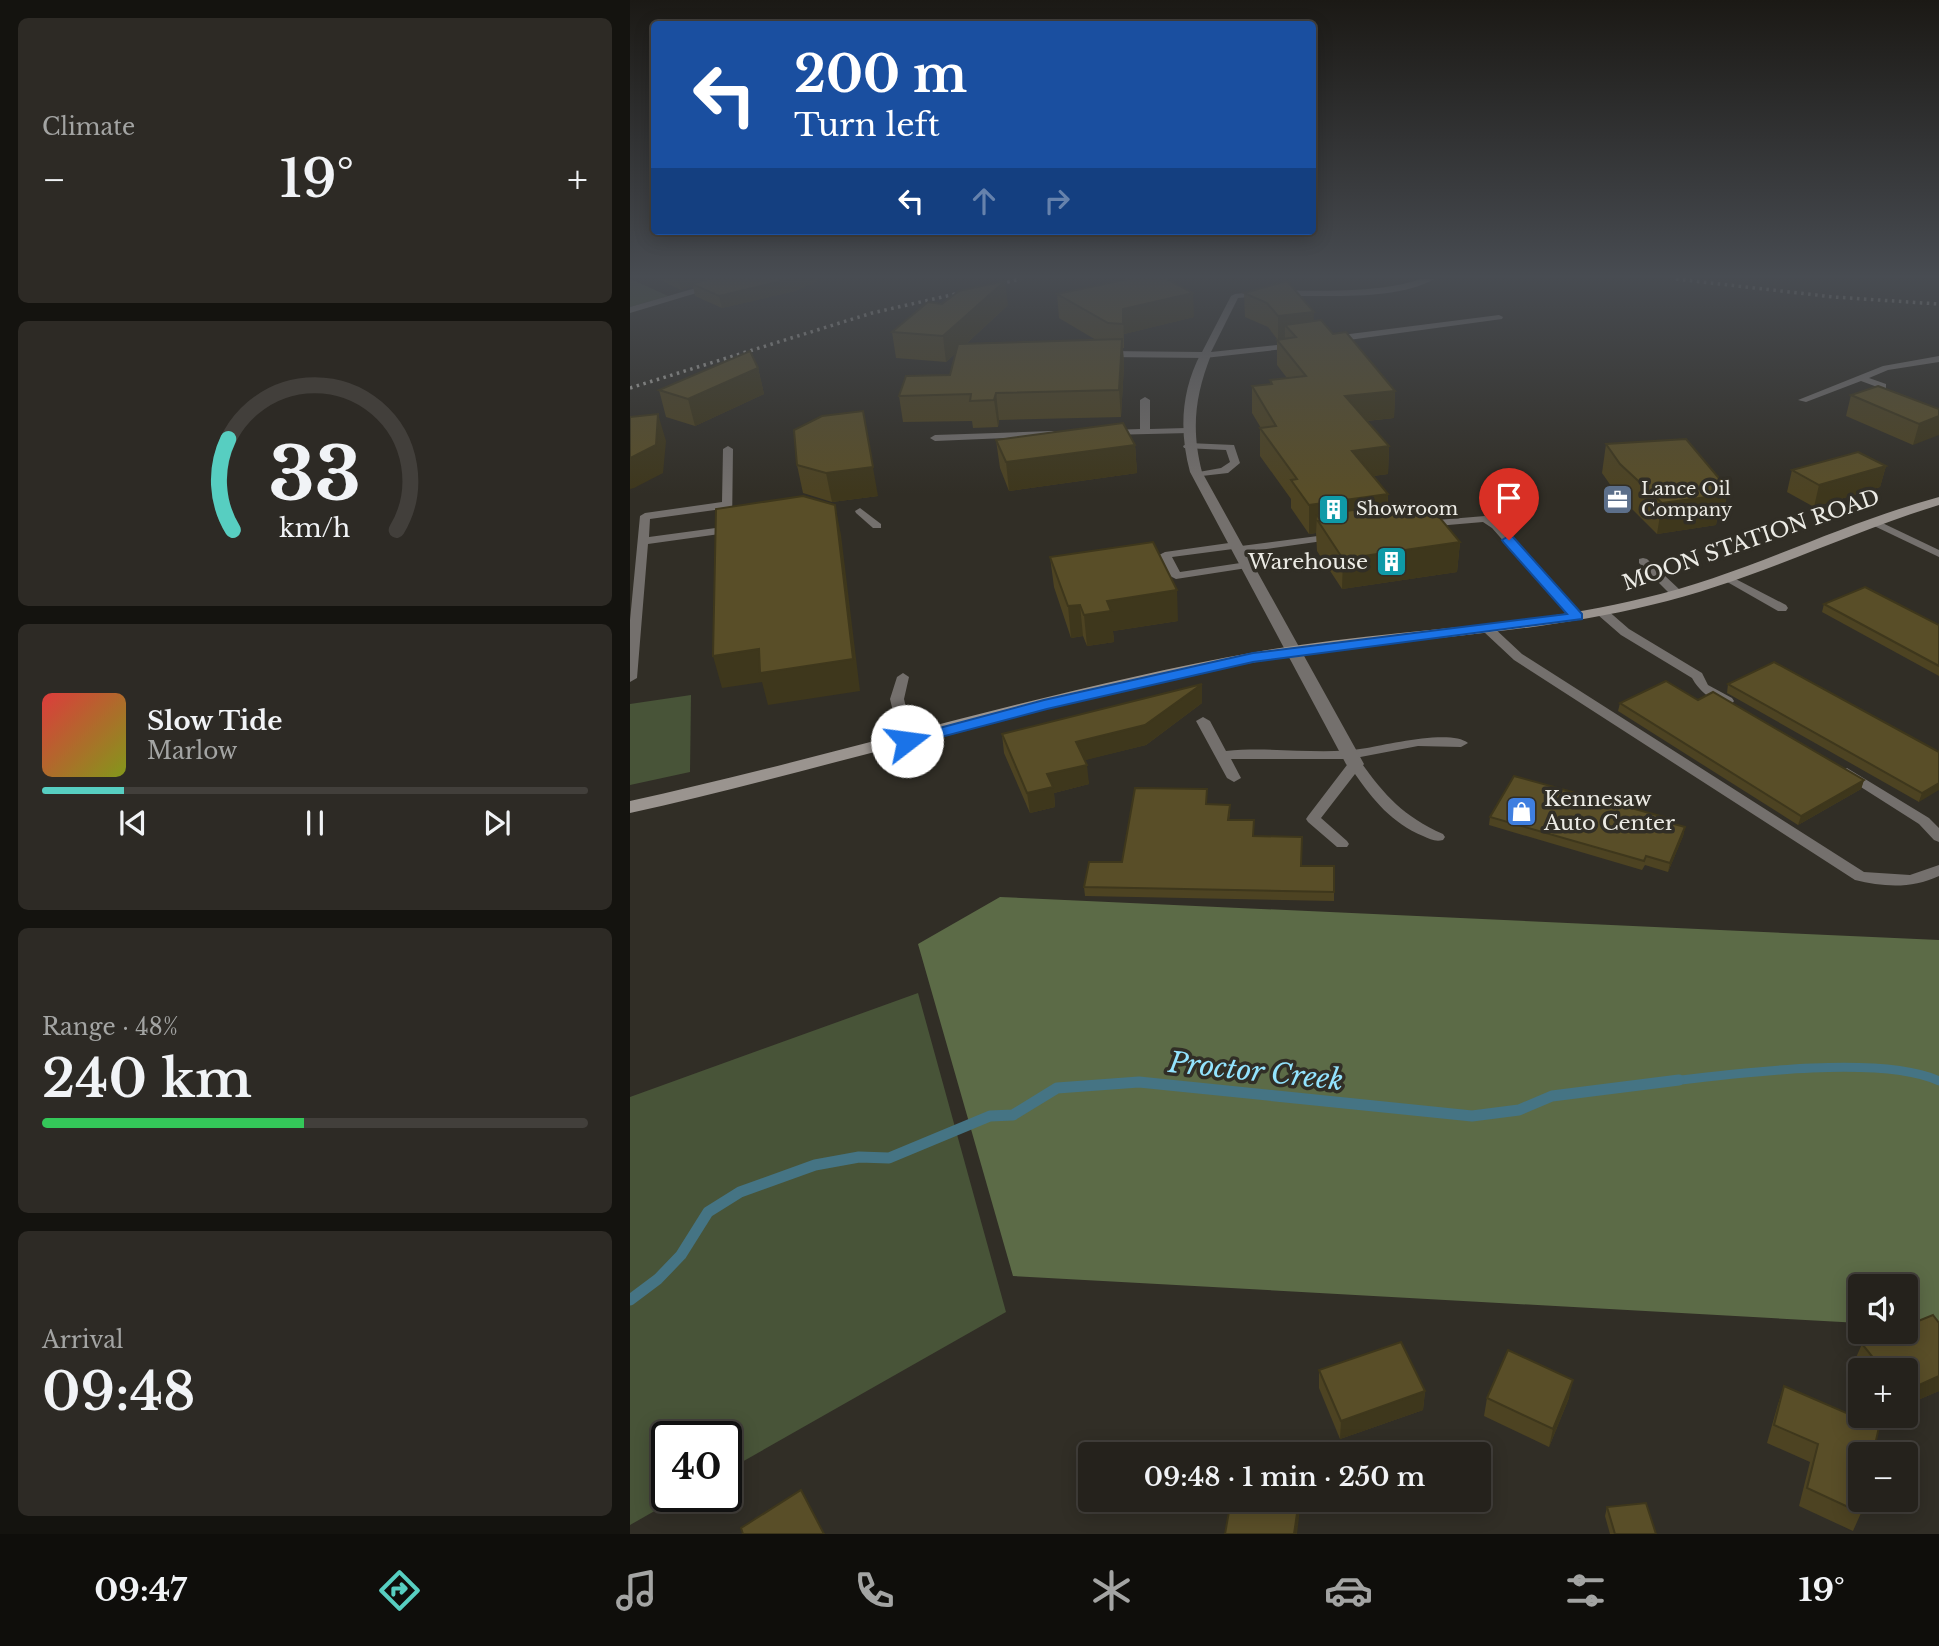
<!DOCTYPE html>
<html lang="en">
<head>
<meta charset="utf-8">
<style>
	:root { --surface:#25221c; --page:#2d2a25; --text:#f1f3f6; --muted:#a3a4a3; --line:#423f3b; --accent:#57cec1 }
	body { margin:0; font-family:"Libre Baskerville",serif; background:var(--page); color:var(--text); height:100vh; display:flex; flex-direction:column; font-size:26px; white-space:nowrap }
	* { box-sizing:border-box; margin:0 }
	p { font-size:23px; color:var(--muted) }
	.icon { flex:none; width:38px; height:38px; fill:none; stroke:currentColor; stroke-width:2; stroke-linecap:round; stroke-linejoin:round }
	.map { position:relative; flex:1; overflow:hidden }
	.panel { display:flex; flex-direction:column; gap:18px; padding:18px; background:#14130f; width:630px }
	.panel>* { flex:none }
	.hud { position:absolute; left:21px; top:21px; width:665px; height:214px; border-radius:7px; box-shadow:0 4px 18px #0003,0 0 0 2px var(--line); background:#1a4fa0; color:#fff; overflow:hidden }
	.tools { position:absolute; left:1218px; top:1274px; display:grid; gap:14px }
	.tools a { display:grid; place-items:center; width:70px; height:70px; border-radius:7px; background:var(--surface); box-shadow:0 4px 18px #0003,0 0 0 2px var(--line); font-size:35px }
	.speed { position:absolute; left:21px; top:1421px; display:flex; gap:14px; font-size:35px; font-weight:700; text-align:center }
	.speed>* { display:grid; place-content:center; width:91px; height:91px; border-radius:50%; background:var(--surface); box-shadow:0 4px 18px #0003,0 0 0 2px var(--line); line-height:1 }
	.speed .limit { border:4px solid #111; border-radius:10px; background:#fff; color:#111 }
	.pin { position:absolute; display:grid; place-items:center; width:60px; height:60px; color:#fff; margin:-72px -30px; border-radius:50% 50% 50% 0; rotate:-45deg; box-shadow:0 0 7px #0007 }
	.pin .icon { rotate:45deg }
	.me { position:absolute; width:77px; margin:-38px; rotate:75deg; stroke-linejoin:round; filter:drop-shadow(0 0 5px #0008) }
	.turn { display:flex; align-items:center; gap:24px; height:147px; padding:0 28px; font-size:32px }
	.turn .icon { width:91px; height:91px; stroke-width:2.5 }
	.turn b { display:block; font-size:49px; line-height:60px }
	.lanes { display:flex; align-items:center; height:66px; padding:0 28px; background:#0003; justify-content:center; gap:35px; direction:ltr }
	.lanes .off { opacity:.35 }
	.big { font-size:52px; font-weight:600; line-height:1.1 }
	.panel .widget { flex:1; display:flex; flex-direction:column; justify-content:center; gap:10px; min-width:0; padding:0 24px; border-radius:10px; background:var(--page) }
	.panel .dial { align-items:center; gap:0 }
	.dial svg { height:182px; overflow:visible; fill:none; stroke:var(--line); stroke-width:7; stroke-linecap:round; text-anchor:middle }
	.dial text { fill:var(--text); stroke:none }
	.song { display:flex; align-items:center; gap:21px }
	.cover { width:84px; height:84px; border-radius:10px; background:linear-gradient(135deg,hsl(0 70% 55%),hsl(70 70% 35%)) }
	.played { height:7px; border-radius:4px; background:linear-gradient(90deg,var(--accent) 15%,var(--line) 15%) }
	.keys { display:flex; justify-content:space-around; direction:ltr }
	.heat { display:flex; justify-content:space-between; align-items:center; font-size:38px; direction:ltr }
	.charge { height:10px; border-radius:5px; background:linear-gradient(90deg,#34c759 48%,var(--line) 0) }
	.trip { position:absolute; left:448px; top:1442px; width:413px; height:70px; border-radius:7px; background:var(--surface); box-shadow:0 4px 18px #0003,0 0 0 2px var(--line); font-weight:600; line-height:70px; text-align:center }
	.tab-bar { display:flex; height:112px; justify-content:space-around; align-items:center; background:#0f0e0b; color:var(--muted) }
	.tab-bar .icon { width:49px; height:49px }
	.tab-bar .current { color:var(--accent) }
	.tab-bar b { font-size:32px; color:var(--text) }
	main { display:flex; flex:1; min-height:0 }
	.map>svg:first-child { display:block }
	.green { fill:#485438 }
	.forest { fill:#5c6b47 }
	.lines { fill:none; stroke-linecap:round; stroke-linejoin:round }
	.stream-far1 { stroke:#457484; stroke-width:9 }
	.stream { stroke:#457484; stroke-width:11 }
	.lane { fill:#74706d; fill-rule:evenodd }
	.street { fill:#74706d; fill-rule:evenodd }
	.secondary { fill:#9a948f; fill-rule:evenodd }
	.rail { stroke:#b2b0a9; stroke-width:3.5; stroke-dasharray:2.5 4.5; stroke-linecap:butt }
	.wall { fill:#4d4322 }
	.shaded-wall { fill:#3e371c }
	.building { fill:#594e28; stroke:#3e371c; stroke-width:2 }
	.route { fill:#1a73e8; stroke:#114b97; stroke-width:2 }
	.labels { text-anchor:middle; stroke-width:7; stroke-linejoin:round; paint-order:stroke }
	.far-poi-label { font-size:18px; fill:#ecebe5; stroke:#312e26; text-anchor:start }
	.street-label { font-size:21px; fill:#ecebe5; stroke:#312e26 }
	.poi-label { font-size:21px; fill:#ecebe5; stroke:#312e26; text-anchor:end }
	.near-water-label { font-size:28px; font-style:italic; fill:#93e3fe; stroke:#312e26 }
</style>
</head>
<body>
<main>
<section class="panel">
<div class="widget"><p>Climate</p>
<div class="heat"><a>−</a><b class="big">19°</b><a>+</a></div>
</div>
<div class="widget dial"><svg viewBox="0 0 100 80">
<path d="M14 69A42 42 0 1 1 86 69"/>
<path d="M14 69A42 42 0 0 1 12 29" stroke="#57cec1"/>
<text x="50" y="56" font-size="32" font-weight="700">33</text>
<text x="50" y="72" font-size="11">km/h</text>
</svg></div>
<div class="widget">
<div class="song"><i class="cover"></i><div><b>Slow Tide</b><p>Marlow</p></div></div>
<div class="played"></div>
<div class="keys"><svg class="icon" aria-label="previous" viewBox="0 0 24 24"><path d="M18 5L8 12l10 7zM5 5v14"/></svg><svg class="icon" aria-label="pause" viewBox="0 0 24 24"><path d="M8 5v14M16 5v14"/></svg><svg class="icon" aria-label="next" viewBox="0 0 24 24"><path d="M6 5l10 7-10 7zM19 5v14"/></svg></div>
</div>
<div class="widget"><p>Range · 48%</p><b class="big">240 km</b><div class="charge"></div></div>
<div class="widget"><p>Arrival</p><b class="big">09:48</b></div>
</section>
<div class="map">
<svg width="1309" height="1534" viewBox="0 0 1309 1534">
	<rect width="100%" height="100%" fill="#312e26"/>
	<g class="green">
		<path d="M0 279H1L38 296 0 307Z"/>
		<path d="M61 695 60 772 0 785V704Z"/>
		<path d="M288 993 376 1312 96 1471V1437H37V1496H51L0 1525V1097Z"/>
	</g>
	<path class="forest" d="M370 897 1309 940V1328L1276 1326V1286H1230V1323L383 1276 288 944Z"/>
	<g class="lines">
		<g class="stream-far1">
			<path d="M506 1082H511"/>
			<path d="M1035 1082C1101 1074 1251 1054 1309 1081"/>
		</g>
		<path class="stream" d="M0 1300 28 1279 51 1255 78 1212 110 1192 185 1165 229 1157 259 1158 360 1116 383 1115 427 1088 509 1082 842 1116 889 1110 922 1096 1049 1080"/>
		<g class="lane">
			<path d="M791 279H804C758 306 663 291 608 298L581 352 666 343V347L663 348 575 358 477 357 473 354 477 351 572 352 601 296 605 294C666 286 732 298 791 279Z"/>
			<path d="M869 315 873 317 872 319 704 342 700 339 704 336Z"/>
			<path d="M1309 356V362L1258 370 1239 378 1256 384V388H1250L1231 381 1176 402 1168 400 1253 366Z"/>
			<path d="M515 397 520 400V429L556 428 559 429V433L478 435 476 433 481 430 510 429V400Z"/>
			<path d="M422 431 425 432V436L305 441 300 438 305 435Z"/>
			<path d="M558 443 604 445 610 463 598 473 563 477V473L591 468 600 462 596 450 554 448 553 446Z"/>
			<path d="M98 446 103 449 102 526 109 529 104 532 18 544 7 678 0 682V620L10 516 15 513 92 502 93 449ZM92 509 93 527 19 537 20 519Z"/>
			<path d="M230 508 251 524V528H243L226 513 225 511Z"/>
			<path d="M855 516 870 524 951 614 953 617 951 620H943L862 528 853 522 795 527 790 524 795 521Z"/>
			<path d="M1244 519 1309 550V557L1240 524V520Z"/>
			<path d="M703 534 707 535V539L608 553 604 552 603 549 542 557 550 572 617 562 623 565 617 568 546 579 540 576 529 555 535 552 606 542 610 543 611 546Z"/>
			<path d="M1013 558 1017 559 1050 590V596H1042L1009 563V559Z"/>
			<path d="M1096 574 1156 605 1158 608 1156 611H1148L1092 579 1090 577Z"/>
			<path d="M972 608 976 609 999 629 1072 673 1078 685 1102 698 1104 701 1102 704C1086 706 1069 691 1062 678L991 635 968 615 966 612 968 609Z"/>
			<path d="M858 625 862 626 892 654 1234 872 1280 875 1309 865V876C1282 889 1253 887 1225 880L884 660 854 632 852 629Z"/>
			<path d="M273 673 279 677 274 699 284 741 277 745 270 741 260 699 267 677Z"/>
			<path d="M573 717 580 721 596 751C643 746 691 756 737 748 758 744 822 729 838 743L831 747 788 746 720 759H601L611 778 604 782 597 778 566 721Z"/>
			<path d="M725 760 730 761C755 796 773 816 813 834L815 837 813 840C805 842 800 839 793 836 762 823 743 800 725 774L691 818 717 841 719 844 717 847H707L678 822 676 819 678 816 720 761Z"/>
			<path d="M1217 768 1299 818 1309 828V842L1304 840 1289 824 1212 775 1210 772Z"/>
		</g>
		<g class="street">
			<path d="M97 279H113L0 313V307Z"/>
			<path d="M571 353 581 355C565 396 561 429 572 472L734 764 731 768H719L716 764 560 472C549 431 551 391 571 353Z"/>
		</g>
		<path class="secondary" d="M1309 497V505C1212 535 1120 582 1021 605 891 637 757 638 626 662 415 700 209 766 0 813V801C209 755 415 690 626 652 755 629 887 629 1014 598 1116 574 1209 524 1309 497Z"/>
		<g class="rail">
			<path d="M1046 279 1204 297 1309 304"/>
			<path d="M0 388 242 313 391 279"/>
		</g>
	</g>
	<g class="wall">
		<path d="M29 279H192L165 291 92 308 65 296 63 286 51 290Z"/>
		<path d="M614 293 683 321 703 334 765 391 764 418 737 421 759 446 758 474 743 476 758 494V506L771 510 830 542 827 572 712 589 687 551 686 533 679 534 661 508V499L630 456V428H631L622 413V386L640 384V380L657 378 647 365V339L638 327 615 317Z"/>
		<path d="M427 294 564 317 494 334V348H493L494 365 491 417 369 420 368 427 343 428 342 421 273 422 269 396 320 375 326 353 316 362 266 358 262 332 312 304 378 305 336 344 466 340 429 318Z"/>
		<path d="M128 368 134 394 65 426 36 417 29 390Z"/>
		<path d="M1221 395 1309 409 1283 445 1216 416Z"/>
		<path d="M164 430 248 496 202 502 173 493 167 465Z"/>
		<path d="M366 440 505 445 507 473 379 491 370 468Z"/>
		<path d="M976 444 1098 489 1092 519H1087L1086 525 1027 534 986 493 972 473Z"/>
		<path d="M1256 466 1250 487 1184 507 1157 492 1162 470Z"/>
		<path d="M420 557 548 621 483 631 484 642 457 646 453 636 441 638 424 587Z"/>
		<path d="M1194 604 1309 625V676L1192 612Z"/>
		<path d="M1098 684 1309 752 1289 802 1097 693Z"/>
		<path d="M1068 700 1234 780 1231 789 1168 825 988 711 990 703Z"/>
		<path d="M572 703 516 745 454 760 459 784 424 793 425 807 400 813 374 753 372 734Z"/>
		<path d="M577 789V804L600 813 599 820 624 829 623 836 672 866H704V901L455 896 454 887 492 862Z"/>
		<path d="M860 817 1033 821 1055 827 1053 836 1038 872 1015 865 1012 870 859 825Z"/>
		<path d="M1303 1315 1309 1323V1391L1276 1405V1370H1231L1224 1362 1232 1344 1261 1332H1276V1326Z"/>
		<path d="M689 1370 795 1391 793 1410 710 1439 689 1388Z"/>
		<path d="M1154 1386 1231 1513 1223 1531 1169 1506 1180 1462 1137 1443 1148 1404Z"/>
		<path d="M857 1398H939L919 1447 854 1416Z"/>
		<path d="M977 1507 1026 1534H980L975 1516Z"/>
	</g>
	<g class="shaded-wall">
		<path d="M48 279H87L62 284 63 286 51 290Z"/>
		<path d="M160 279H192L165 291 92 308 89 296Z"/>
		<path d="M375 281 378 305 316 362 313 336Z"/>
		<path d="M563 293 564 317 494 334V348L493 309Z"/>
		<path d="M684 312 683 336 655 325V340L648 341V316Z"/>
		<path d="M492 339 494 365 491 417 489 390Z"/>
		<path d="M128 368 134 394 65 426 58 399Z"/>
		<path d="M765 391 764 418 715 423V396Z"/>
		<path d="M366 393 369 420 368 427 364 400Z"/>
		<path d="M233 411 248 496 202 502 196 473Z"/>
		<path d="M28 414 36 441 33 473 4 488 0 489V458Z"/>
		<path d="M1309 416V435L1283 445 1289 424Z"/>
		<path d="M505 445 507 473 379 491 376 462Z"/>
		<path d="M759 446 758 474 722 479V451Z"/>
		<path d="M1256 466 1250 487 1184 507 1189 485Z"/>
		<path d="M1098 489 1092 519H1087L1086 525 1027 534 1032 503 1086 490Z"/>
		<path d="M758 494 757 523 687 515 686 533 679 534V505Z"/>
		<path d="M205 505 211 535 230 691 138 705 132 682 92 688 83 656 129 649Z"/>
		<path d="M830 542 827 572 712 589 713 559Z"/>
		<path d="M547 590 548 621 483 631 484 642 457 646 454 615 477 601Z"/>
		<path d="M450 605 453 636 441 638 438 606Z"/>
		<path d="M572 684V703L516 745 448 762 446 742Z"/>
		<path d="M457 765 459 784 424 793 425 807 400 813 397 793 417 774Z"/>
		<path d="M1234 780 1231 789 1168 825 1171 816Z"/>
		<path d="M1309 783V790L1289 802 1292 793Z"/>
		<path d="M1055 827 1053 836 1038 872 1040 863Z"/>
		<path d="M1309 1376V1391L1276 1405V1391Z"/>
		<path d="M943 1380 939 1398 919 1447 923 1429Z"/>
		<path d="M795 1391 793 1410 710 1439 711 1421Z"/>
		<path d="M669 1500H671L667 1534H664Z"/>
	</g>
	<g class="building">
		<path d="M78 279H160L89 296 62 284Z"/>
		<path d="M498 279H537L563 293 493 309V324L478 323 427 294Z"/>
		<path d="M375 281 313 336 262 332 298 302 312 304 329 291Z"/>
		<path d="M657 281 684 312 648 316 637 303 614 293Z"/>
		<path d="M691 320 703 334 716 332 765 391 715 396 759 446 722 451 758 494 679 505 661 480 667 479 630 428 646 426 622 386 642 384 640 380 676 376 647 340 666 337 655 325Z"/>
		<path d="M492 339 489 390 366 393 364 400 340 401 341 394 269 396 276 376 320 375 328 344Z"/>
		<path d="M120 351 128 368 58 399 29 390Z"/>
		<path d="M1248 386 1309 409V416L1289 424 1221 395Z"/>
		<path d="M233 411 243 467 196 473 167 465 164 430 192 416Z"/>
		<path d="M28 414 26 445 0 458V417Z"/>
		<path d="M493 423 505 445 376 462 366 440Z"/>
		<path d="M1056 439 1098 489 1086 490 1092 495 1032 503 990 464 976 444Z"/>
		<path d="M1228 452 1256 466 1189 485 1162 470Z"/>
		<path d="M173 496 205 505 223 659 130 673 129 649 83 656 86 509Z"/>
		<path d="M767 504 771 510 800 506 830 542 713 559 688 521H691L687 515Z"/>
		<path d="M523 542 547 590 477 601 481 611 454 615 450 605 438 606 420 557Z"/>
		<path d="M1235 587 1309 625V666L1194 604Z"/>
		<path d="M1144 662 1309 752V783L1292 793 1098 684Z"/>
		<path d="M1036 681 1068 700 1083 692 1234 780 1171 816 990 703Z"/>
		<path d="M572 684 515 725 446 742 457 765 417 774 423 787 397 793 372 734Z"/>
		<path d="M884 776 1034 817 1033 821 1055 827 1040 863 1016 856 1014 861 860 817Z"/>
		<path d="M505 788 577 789 576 804 600 805 598 820H624L623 836 672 837 671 866H704V892L454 887 459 862H492Z"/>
		<path d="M1303 1315 1309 1323V1376L1276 1391V1370H1253L1232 1344 1261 1332H1276V1326Z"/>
		<path d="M771 1342 795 1391 711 1421 689 1370Z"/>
		<path d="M878 1350 943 1380 923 1429 857 1398Z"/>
		<path d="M1154 1386 1249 1427 1243 1454H1230V1500H1234L1231 1513 1177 1488 1188 1444 1144 1425Z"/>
		<path d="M595 1448 635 1454H594Z"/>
		<path d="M171 1490 194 1534H113L111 1528Z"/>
		<path d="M601 1500H669L664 1534H595Z"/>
		<path d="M1016 1503 1026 1534H985L977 1507Z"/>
	</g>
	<linearGradient id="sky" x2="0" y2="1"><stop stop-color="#1b1915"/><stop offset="0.56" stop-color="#484c52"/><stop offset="1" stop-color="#484c52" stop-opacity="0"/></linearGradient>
	<rect width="1309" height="494" fill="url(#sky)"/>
	<path class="route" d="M879 536 883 537 952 614V619L623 662 417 709 277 746 269 741 272 738 414 700 623 653 937 614 874 543 872 540Z"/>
	<defs>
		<symbol id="office-square" viewBox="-11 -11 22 22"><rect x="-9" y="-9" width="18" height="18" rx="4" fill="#5c6f8a" stroke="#312e26"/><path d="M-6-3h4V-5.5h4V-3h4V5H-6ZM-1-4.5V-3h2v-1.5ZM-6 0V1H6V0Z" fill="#fff"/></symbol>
		<symbol id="building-square" viewBox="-11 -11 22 22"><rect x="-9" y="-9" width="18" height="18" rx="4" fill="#0f9aa8" stroke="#312e26"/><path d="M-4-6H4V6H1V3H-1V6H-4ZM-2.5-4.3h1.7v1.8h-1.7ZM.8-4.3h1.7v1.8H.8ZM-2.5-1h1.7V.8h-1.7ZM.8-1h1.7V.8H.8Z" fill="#fff"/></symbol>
		<symbol id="shop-square" viewBox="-11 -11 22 22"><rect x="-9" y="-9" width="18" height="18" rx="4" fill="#3f7fe0" stroke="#312e26"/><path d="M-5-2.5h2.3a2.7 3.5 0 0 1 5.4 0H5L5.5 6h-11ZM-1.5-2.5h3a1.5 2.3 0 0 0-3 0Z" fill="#fff"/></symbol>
	</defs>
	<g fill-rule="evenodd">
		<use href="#office-square" x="970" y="482" width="35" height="35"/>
		<use href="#building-square" x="686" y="492" width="35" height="35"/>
		<use href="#building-square" x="744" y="544" width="35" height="35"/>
		<use href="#shop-square" x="874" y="794" width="35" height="35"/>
	</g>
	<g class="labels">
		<g class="far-poi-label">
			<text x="1011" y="495">Lance Oil<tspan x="1011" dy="21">Company</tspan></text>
			<text x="726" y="515">Showroom</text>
		</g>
		<g class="street-label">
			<text transform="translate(1121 540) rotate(-19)" y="7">MOON STATION ROAD</text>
		</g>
		<g class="poi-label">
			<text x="738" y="569">Warehouse</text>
			<text x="914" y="806" text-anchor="start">Kennesaw<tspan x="914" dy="24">Auto Center</tspan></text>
		</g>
		<g class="near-water-label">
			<text transform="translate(626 1071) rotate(6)" y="10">Proctor Creek</text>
		</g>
	</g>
</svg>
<div class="tools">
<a><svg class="icon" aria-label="sound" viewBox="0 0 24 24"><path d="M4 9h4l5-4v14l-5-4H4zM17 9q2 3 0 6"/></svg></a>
<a>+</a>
<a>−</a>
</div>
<div class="speed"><div class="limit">40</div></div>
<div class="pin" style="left:879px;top:540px;background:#d93025"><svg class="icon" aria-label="arrive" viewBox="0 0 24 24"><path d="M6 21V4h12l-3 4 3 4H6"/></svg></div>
<svg class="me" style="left:277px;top:741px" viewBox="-20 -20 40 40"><circle r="19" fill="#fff"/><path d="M0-13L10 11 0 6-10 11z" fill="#1a73e8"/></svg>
<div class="trip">09:48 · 1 min · 250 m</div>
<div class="hud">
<div class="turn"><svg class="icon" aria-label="left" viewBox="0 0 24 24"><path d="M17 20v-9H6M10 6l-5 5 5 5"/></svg><div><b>200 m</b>Turn left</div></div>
<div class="lanes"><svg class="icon" aria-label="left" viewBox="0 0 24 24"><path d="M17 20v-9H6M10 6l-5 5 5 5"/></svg><svg class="icon off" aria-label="ahead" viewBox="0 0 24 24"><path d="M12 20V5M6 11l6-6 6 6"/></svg><svg class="icon off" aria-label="right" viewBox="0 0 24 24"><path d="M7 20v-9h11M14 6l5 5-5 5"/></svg></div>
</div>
</div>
</main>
<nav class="tab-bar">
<b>09:47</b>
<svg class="icon current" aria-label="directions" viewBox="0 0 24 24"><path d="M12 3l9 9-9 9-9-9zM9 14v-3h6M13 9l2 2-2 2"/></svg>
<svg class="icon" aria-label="music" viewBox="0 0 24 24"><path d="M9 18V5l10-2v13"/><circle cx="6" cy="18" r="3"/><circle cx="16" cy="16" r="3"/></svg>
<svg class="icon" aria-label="phone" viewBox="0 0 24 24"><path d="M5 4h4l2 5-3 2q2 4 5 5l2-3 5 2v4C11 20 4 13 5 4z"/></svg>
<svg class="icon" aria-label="climate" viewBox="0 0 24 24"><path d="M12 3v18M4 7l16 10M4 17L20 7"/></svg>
<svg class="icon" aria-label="car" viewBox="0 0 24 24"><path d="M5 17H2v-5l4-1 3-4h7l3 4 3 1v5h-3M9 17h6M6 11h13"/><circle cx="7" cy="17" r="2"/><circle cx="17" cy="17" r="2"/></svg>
<svg class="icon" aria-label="filters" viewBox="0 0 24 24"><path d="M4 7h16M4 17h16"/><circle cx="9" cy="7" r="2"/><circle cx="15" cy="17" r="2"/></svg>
<b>19°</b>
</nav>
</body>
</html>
